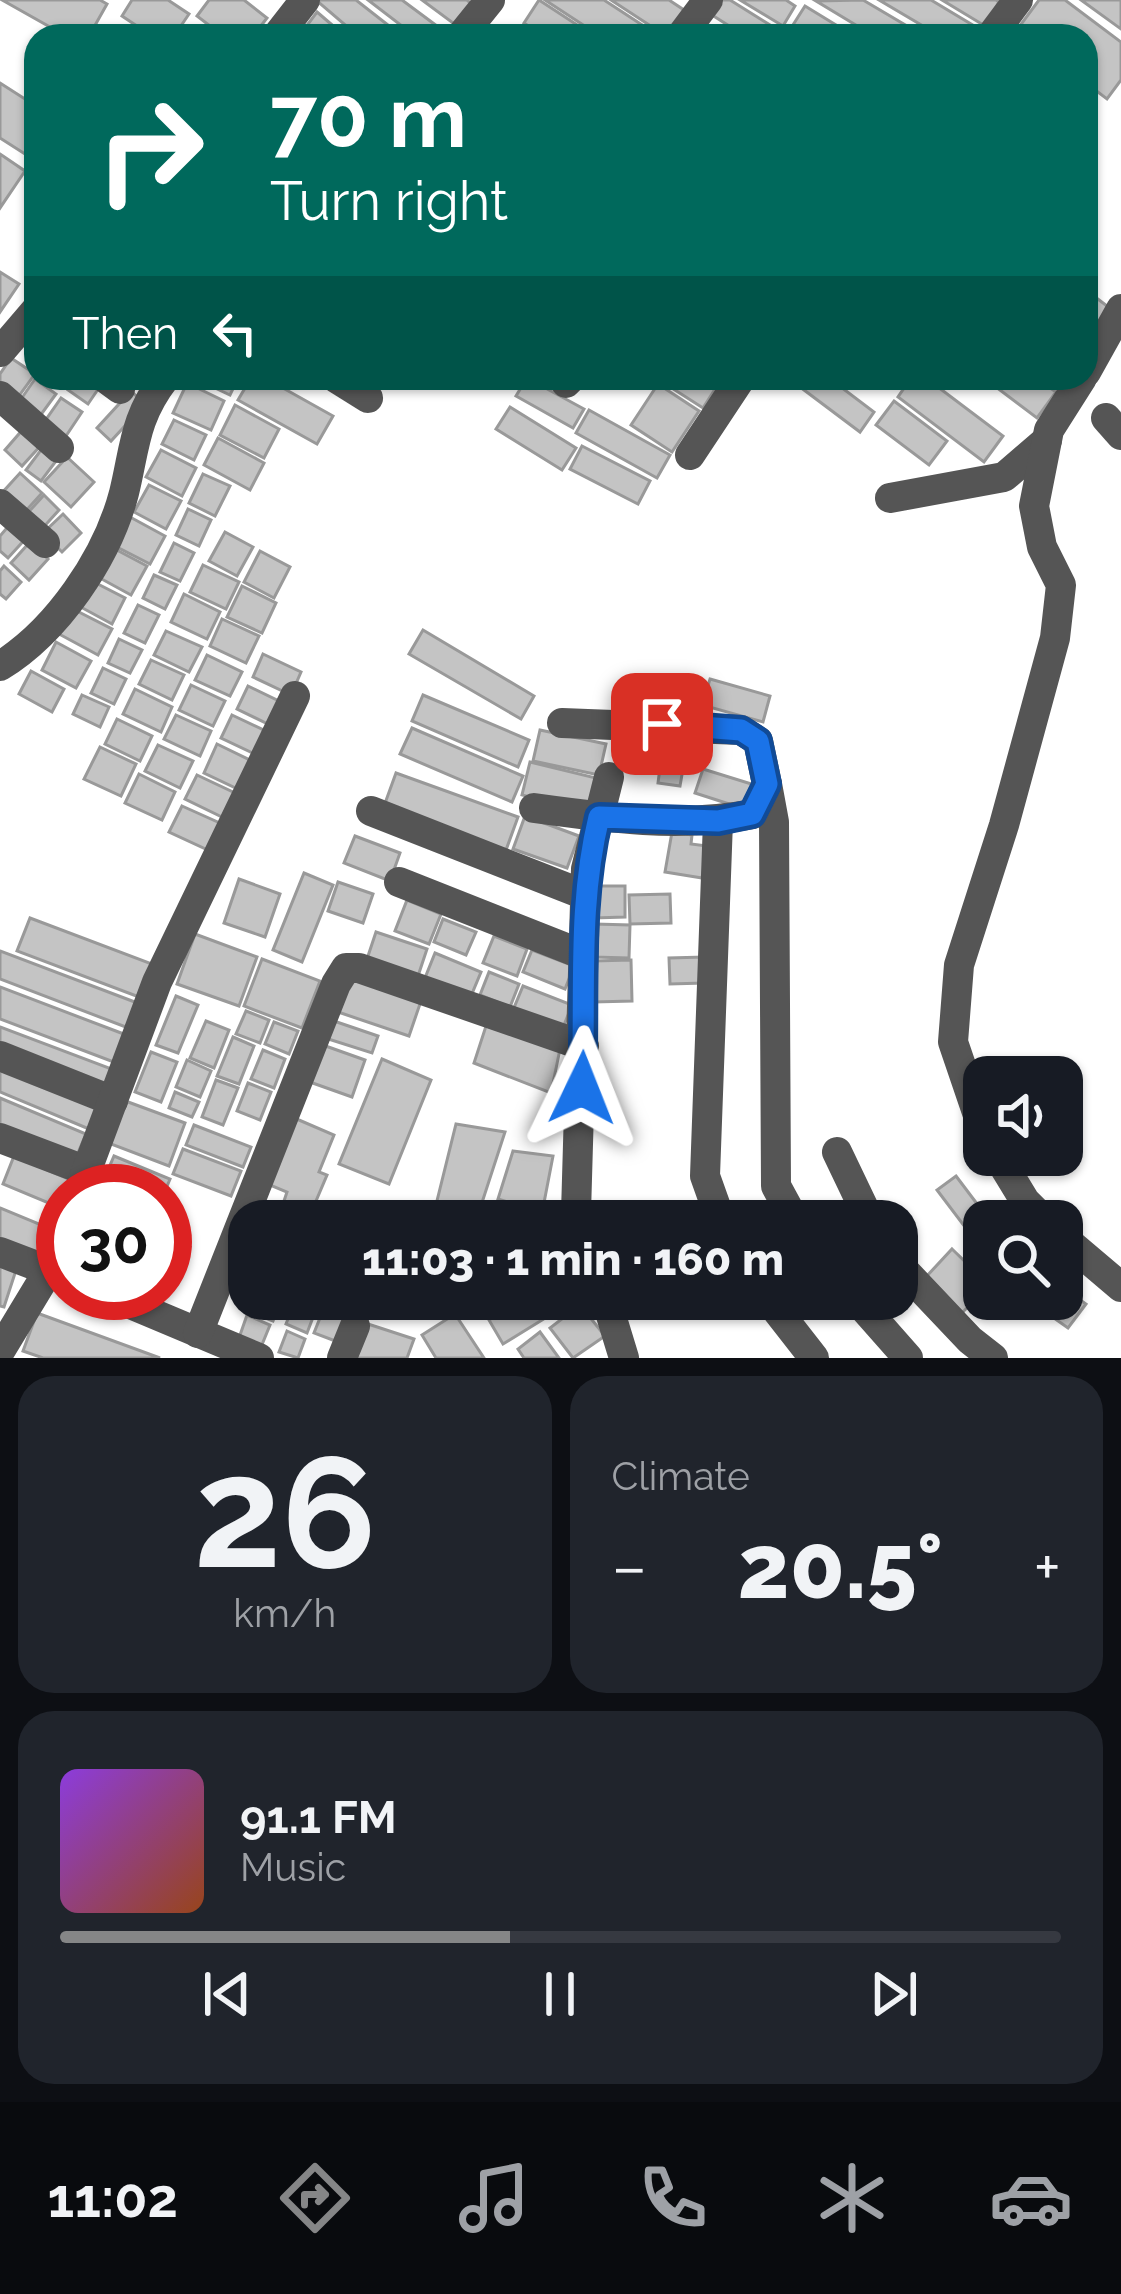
<!DOCTYPE html>
<html lang="en">
<head>
<meta charset="utf-8">
<style>
	:root { --surface:#171b24; --page:#20242c; --text:#f1f3f6; --muted:#9ea1a6; --line:#363941; --accent:#858687 }
	body { margin:0; font-family:Raleway,sans-serif; background:var(--page); color:var(--text); height:100vh; display:flex; flex-direction:column; font-size:45px; white-space:nowrap }
	* { box-sizing:border-box; margin:0 }
	p { font-size:39px; color:var(--muted) }
	.icon { flex:none; width:66px; height:66px; fill:none; stroke:currentColor; stroke-width:2; stroke-linecap:round; stroke-linejoin:round }
	.map { position:relative; height:1358px; overflow:hidden }
	.sheet { display:flex; flex-direction:column; gap:18px; padding:18px; background:#0d0f14; flex:1 }
	.sheet>* { flex:none }
	.banner { position:absolute; left:24px; top:24px; width:1074px; height:366px; border-radius:36px; box-shadow:0 3px 9px #0004; background:#00695c; color:#fff; overflow:hidden }
	.buttons { position:absolute; left:963px; top:1056px; display:grid; gap:24px }
	.buttons a { display:grid; place-items:center; width:120px; height:120px; border-radius:24px; background:var(--surface); box-shadow:0 3px 9px #0004; font-size:60px }
	.speed { position:absolute; left:36px; top:1164px; display:flex; gap:24px; font-size:60px; font-weight:700; text-align:center }
	.speed>* { display:grid; place-content:center; width:156px; height:156px; border-radius:50%; background:var(--surface); box-shadow:0 3px 9px #0004; line-height:1 }
	.speed .limit { border:18px solid #d22; background:#fff; color:#111 }
	.pin { position:absolute; display:grid; place-items:center; width:102px; height:102px; color:#fff; margin:-51px; border-radius:24px; box-shadow:0 6px 18px #0006 }
	.me { position:absolute; width:132px; margin:-66px; rotate:2deg; stroke-linejoin:round; filter:drop-shadow(0 0 9px #0008) }
	.turn { display:flex; align-items:center; gap:42px; height:252px; padding:0 48px; font-size:54px }
	.turn .icon { width:156px; height:156px; stroke-width:2.5 }
	.turn b { display:block; font-size:84px; line-height:102px }
	.then { display:flex; align-items:center; height:114px; padding:0 48px; background:#0003; gap:24px; font-size:45px }
	.big { font-size:90px; font-weight:800; line-height:1.1 }
	.sheet .widget { flex:1; display:flex; flex-direction:column; justify-content:center; gap:18px; min-width:0; padding:0 42px; border-radius:36px; background:var(--page) }
	.sheet .dial { align-items:center; gap:0 }
	.dial b { font-size:156px; line-height:1 }
	.song { display:flex; align-items:center; gap:36px }
	.cover { width:144px; height:144px; border-radius:18px; background:linear-gradient(135deg,hsl(270 70% 55%),hsl(20 70% 35%)) }
	.played { height:12px; border-radius:6px; background:linear-gradient(90deg,var(--accent) 45%,var(--line) 45%) }
	.keys { display:flex; justify-content:space-around; direction:ltr }
	.heat { display:flex; justify-content:space-between; align-items:center; font-size:66px; direction:ltr }
	.sheet .tiles { flex:1; display:grid; gap:18px; grid-template-columns:1fr 1fr }
	.widget:last-child { grid-column:span 2 }
	.trip { position:absolute; left:228px; top:1200px; width:690px; height:120px; border-radius:36px; background:var(--surface); box-shadow:0 3px 9px #0004; font-weight:800; line-height:120px; text-align:center }
	.tab-bar { display:flex; height:192px; justify-content:space-around; align-items:center; background:#090b0e; color:var(--muted) }
	.tab-bar .icon { width:84px; height:84px }
	.tab-bar .active { color:var(--accent) }
	.tab-bar b { font-size:54px; color:var(--text) }
	.map>svg:first-child { display:block }
	.building { fill:#c4c4c4; stroke:#999; stroke-width:3 }
	.lines { fill:none; stroke-linecap:round; stroke-linejoin:round }
	.minor { stroke:#555; stroke-width:30 }
	.route-casing { stroke:#114b97; stroke-width:30 }
	.route { stroke:#1a73e8; stroke-width:21 }
</style>
</head>
<body>
<div class="map">
<svg width="1121" height="1358" viewBox="0 0 1121 1358">
	<rect width="100%" height="100%" fill="#fff"/>
	<g class="building">
		<path d="M2 0H100L107 4 89 36H66Z"/>
		<path d="M132 0H168L189 14 174 36H152L122 16Z"/>
		<path d="M209 0H244L267 18 253 36H223L197 16Z"/>
		<path d="M316 0H356L402 36H358Z"/>
		<path d="M368 0H402L449 35 415 36Z"/>
		<path d="M422 0H467L473 5 457 26Z"/>
		<path d="M539 0 594 36H544L524 23Z"/>
		<path d="M545 0H604L659 36H600Z"/>
		<path d="M611 0H669L684 10 666 36Z"/>
		<path d="M721 0H730L770 25 763 36H745L712 15Z"/>
		<path d="M740 0H786L795 6 783 26Z"/>
		<path d="M863 0 924 36H874L816 1Z"/>
		<path d="M879 0H931L976 27 970 36H940Z"/>
		<path d="M942 0H996L999 2 985 26Z"/>
		<path d="M1039 0H1065L1121 42V80L1107 99 1086 83V36H1023L1016 31Z"/>
		<path d="M1081 0H1121V29Z"/>
		<path d="M805 6 854 36H786Z"/>
		<path d="M317 12 345 36H299Z"/>
		<path d="M0 83 36 106V161L0 138Z"/>
		<path d="M0 154 25 171 0 208Z"/>
		<path d="M0 272 19 284 0 312Z"/>
		<path d="M1086 290 1111 309 1086 342Z"/>
		<path d="M11 358 35 374 19 396 0 382V374Z"/>
		<path d="M77 378 105 379 88 404 68 390Z"/>
		<path d="M194 378H238L230 395Z"/>
		<path d="M251 378H265L333 416 317 444 238 400Z"/>
		<path d="M527 378 584 409 573 428 516 396Z"/>
		<path d="M667 378H722L703 408 664 383Z"/>
		<path d="M788 378H829L874 412 860 432Z"/>
		<path d="M911 378H926L1003 436 984 462 898 397Z"/>
		<path d="M984 378H1036L1056 392 1037 418Z"/>
		<path d="M35 379 56 394 40 416 19 402Z"/>
		<path d="M187 383 224 401 211 430 173 413Z"/>
		<path d="M658 384 699 411 672 452 631 425Z"/>
		<path d="M131 391 145 404 111 441 97 428Z"/>
		<path d="M61 398 82 412 66 436 45 421Z"/>
		<path d="M894 401 947 441 929 465 876 425Z"/>
		<path d="M235 405 279 429 264 458 220 435Z"/>
		<path d="M510 407 576 448 562 470 496 429Z"/>
		<path d="M589 410 670 455 657 478 576 433Z"/>
		<path d="M174 420 206 435 194 460 162 444Z"/>
		<path d="M25 427 43 443 22 466 5 450Z"/>
		<path d="M218 438 264 463 250 490 204 465Z"/>
		<path d="M44 446 59 457 41 481 26 470Z"/>
		<path d="M582 446 650 481 638 504 570 469Z"/>
		<path d="M161 450 196 468 182 496 146 477Z"/>
		<path d="M67 457 94 482 71 507 44 482Z"/>
		<path d="M20 473 42 493 23 514 1 494Z"/>
		<path d="M203 474 230 486 215 516 189 503Z"/>
		<path d="M149 485 181 501 166 529 134 512Z"/>
		<path d="M44 495 59 510 40 531 24 517Z"/>
		<path d="M188 509 211 520 199 546 176 535Z"/>
		<path d="M63 514 81 533 62 552 43 533Z"/>
		<path d="M130 517 165 536 150 564 115 546Z"/>
		<path d="M12 522 28 536 8 558 0 551V536Z"/>
		<path d="M225 532 253 547 237 576 209 561Z"/>
		<path d="M30 542 48 559 29 580 11 563Z"/>
		<path d="M174 543 194 553 180 581 160 572Z"/>
		<path d="M113 548 147 566 131 595 98 577Z"/>
		<path d="M260 551 290 567 274 598 244 582Z"/>
		<path d="M203 565 239 582 226 609 190 592Z"/>
		<path d="M4 566 21 582 6 599 0 594V571Z"/>
		<path d="M154 575 177 585 165 609 143 598Z"/>
		<path d="M90 580 125 598 112 624 77 605Z"/>
		<path d="M242 586 276 603 262 633 227 617Z"/>
		<path d="M184 594 220 612 207 639 171 622Z"/>
		<path d="M138 605 159 615 145 643 124 633Z"/>
		<path d="M73 609 112 629 98 655 59 634Z"/>
		<path d="M222 619 259 636 246 663 210 646Z"/>
		<path d="M423 630 534 696 521 719 409 654Z"/>
		<path d="M166 631 202 647 189 672 154 655Z"/>
		<path d="M119 639 142 650 130 673 108 663Z"/>
		<path d="M56 642 91 661 76 688 42 670Z"/>
		<path d="M263 654 301 672 291 695 253 677Z"/>
		<path d="M207 655 242 672 230 696 195 680Z"/>
		<path d="M151 660 184 675 172 700 139 684Z"/>
		<path d="M103 668 126 679 114 704 91 693Z"/>
		<path d="M31 671 64 689 52 712 19 694Z"/>
		<path d="M710 679 770 696 763 722 702 705Z"/>
		<path d="M191 685 225 701 213 726 179 710Z"/>
		<path d="M248 686 283 703 272 726 237 709Z"/>
		<path d="M135 689 172 707 161 732 123 714Z"/>
		<path d="M82 695 109 707 100 727 73 714Z"/>
		<path d="M423 695 529 740 518 767 412 721Z"/>
		<path d="M176 715 211 731 200 756 164 739Z"/>
		<path d="M232 715 270 733 259 756 221 738Z"/>
		<path d="M117 719 152 736 140 761 105 744Z"/>
		<path d="M412 728 523 776 512 802 400 754Z"/>
		<path d="M540 730 606 744 599 775 533 761Z"/>
		<path d="M217 744 256 763 242 791 204 773Z"/>
		<path d="M158 745 193 761 180 788 145 771Z"/>
		<path d="M100 747 136 764 121 796 84 779Z"/>
		<path d="M661 760 684 763 680 786 658 783Z"/>
		<path d="M530 762 596 778 587 811 522 795Z"/>
		<path d="M703 769 758 786 751 811 695 793Z"/>
		<path d="M396 773 518 817 506 850 384 806Z"/>
		<path d="M139 774 175 792 162 820 125 803Z"/>
		<path d="M197 775 235 793 224 818 185 799Z"/>
		<path d="M182 806 222 824 210 851 169 832Z"/>
		<path d="M525 816 579 836 567 868 513 849Z"/>
		<path d="M672 832 692 835 691 844 707 846 702 878 665 872Z"/>
		<path d="M355 836 400 853 390 881 344 863Z"/>
		<path d="M304 873 333 885 302 962 273 950Z"/>
		<path d="M239 879 280 894 265 937 224 923Z"/>
		<path d="M338 882 373 894 363 923 328 911Z"/>
		<path d="M594 886H625V917L594 918Z"/>
		<path d="M670 894 671 923 630 924 629 895Z"/>
		<path d="M407 900 441 914 429 944 395 931Z"/>
		<path d="M30 918 160 967 147 1000 17 951Z"/>
		<path d="M443 919 476 932 466 955 434 942Z"/>
		<path d="M594 924 630 925 629 958 593 957Z"/>
		<path d="M376 932 427 949 417 979 366 962Z"/>
		<path d="M195 934 257 957 239 1006 177 984Z"/>
		<path d="M494 936 527 949 517 976 483 963Z"/>
		<path d="M532 950 574 966 565 989 523 972Z"/>
		<path d="M0 951 140 1004 131 1029 0 979Z"/>
		<path d="M435 953 481 972 471 996 425 978Z"/>
		<path d="M704 957V983L670 984 669 958Z"/>
		<path d="M262 959 320 981 302 1028 244 1006Z"/>
		<path d="M631 960 632 1001 594 1002 593 961Z"/>
		<path d="M489 972 519 984 510 1007 480 995Z"/>
		<path d="M349 977 421 1001 409 1036 338 1012Z"/>
		<path d="M523 986 572 1005 560 1035 511 1015Z"/>
		<path d="M0 987 129 1036 119 1064 0 1019Z"/>
		<path d="M176 996 198 1005 178 1053 156 1045Z"/>
		<path d="M246 1011 269 1020 260 1043 236 1034Z"/>
		<path d="M328 1019 378 1036 372 1053 322 1037Z"/>
		<path d="M206 1021 229 1030 214 1068 190 1058Z"/>
		<path d="M274 1022 298 1031 289 1054 265 1044Z"/>
		<path d="M486 1026 560 1049 551 1093 474 1063Z"/>
		<path d="M0 1027 117 1071 108 1094 0 1053Z"/>
		<path d="M233 1037 254 1046 239 1084 217 1076Z"/>
		<path d="M320 1044 365 1060 352 1097 307 1081Z"/>
		<path d="M263 1050 285 1059 274 1088 251 1079Z"/>
		<path d="M151 1052 177 1062 161 1102 135 1092Z"/>
		<path d="M0 1059 101 1102 89 1129 0 1092Z"/>
		<path d="M382 1059 431 1080 389 1184 339 1164Z"/>
		<path d="M187 1060 211 1071 200 1097 176 1087Z"/>
		<path d="M216 1080 238 1088 223 1125 202 1117Z"/>
		<path d="M248 1083 271 1092 260 1120 237 1111Z"/>
		<path d="M175 1092 199 1102 192 1117 169 1108Z"/>
		<path d="M0 1098 86 1134 74 1162 0 1131Z"/>
		<path d="M120 1099 185 1123 169 1166 103 1141Z"/>
		<path d="M292 1117 334 1135 319 1172 327 1175 310 1215 283 1204 287 1192 265 1183Z"/>
		<path d="M456 1124 505 1132 476 1221H432Z"/>
		<path d="M194 1125 251 1147 243 1167 186 1145Z"/>
		<path d="M183 1149 241 1171 231 1196 173 1174Z"/>
		<path d="M513 1151 553 1156 542 1213 498 1199Z"/>
		<path d="M14 1156 76 1182 72 1191H63V1209L3 1184Z"/>
		<path d="M114 1156 170 1179 165 1191H138L105 1177Z"/>
		<path d="M956 1176 990 1221H984L971 1235 937 1190Z"/>
		<path d="M0 1208 56 1231 44 1260 0 1241Z"/>
		<path d="M165 1236 190 1247 177 1277 165 1272Z"/>
		<path d="M952 1249 984 1280V1290L962 1313 925 1278Z"/>
		<path d="M0 1258 18 1264 4 1307 0 1306Z"/>
		<path d="M1062 1287 1086 1304 1068 1328 1027 1299H1062Z"/>
		<path d="M252 1299H281L273 1321 247 1311Z"/>
		<path d="M296 1299H320L307 1333 286 1324Z"/>
		<path d="M523 1299H576L503 1344 489 1320Z"/>
		<path d="M580 1305 605 1336 573 1358 550 1328Z"/>
		<path d="M324 1308 348 1317 338 1342 314 1333Z"/>
		<path d="M37 1313 160 1358H43L23 1351Z"/>
		<path d="M455 1314 484 1358H436L422 1335Z"/>
		<path d="M247 1315 270 1325 261 1347 239 1338Z"/>
		<path d="M368 1324 414 1339 407 1358H356Z"/>
		<path d="M287 1331 305 1339 298 1358 279 1352Z"/>
		<path d="M540 1332 559 1358H524L518 1349Z"/>
	</g>
	<g class="lines">
		<g class="minor">
			<path d="M277 36 305 0"/>
			<path d="M461 36 490 0"/>
			<path d="M681 36 708 0"/>
			<path d="M991 36 1018 0"/>
			<path d="M0 352 36 310"/>
			<path d="M1086 372 1121 309"/>
			<path d="M105 378 120 389"/>
			<path d="M336 378 368 398"/>
			<path d="M566 383 571 378"/>
			<path d="M0 396 59 448"/>
			<path d="M1106 418 1121 435"/>
			<path d="M690 455 741 378"/>
			<path d="M890 498 1004 477 1047 440"/>
			<path d="M0 504 45 543"/>
			<path d="M0 666C57 631 107 558 124 493 135 448 134 418 165 378"/>
			<path d="M767 784 774 822 776 1186 795 1221"/>
			<path d="M534 808C606 818 681 828 753 814L767 784 758 741 741 730 562 723"/>
			<path d="M371 811 585 895"/>
			<path d="M718 821 705 1176 721 1221"/>
			<path d="M399 882 581 954"/>
			<path d="M0 1056 113 1101"/>
			<path d="M984 1133 953 1042 959 965 1004 825 1055 638 1061 585 1042 547 1034 506 1049 430 1082 378"/>
			<path d="M0 1138 87 1171"/>
			<path d="M837 1152 870 1221"/>
			<path d="M997 1155 1025 1201 1045 1221"/>
			<path d="M79 1191 157 982 295 696"/>
			<path d="M579 1221 576 1213 586 869 609 777"/>
			<path d="M1062 1237 1121 1287"/>
			<path d="M0 1252 63 1276"/>
			<path d="M897 1263 970 1340 993 1358"/>
			<path d="M104 1293 259 1358"/>
			<path d="M606 1299 624 1358"/>
			<path d="M768 1299 814 1358"/>
			<path d="M856 1299 908 1358"/>
			<path d="M198 1333 336 984 346 968H359L584 1046"/>
			<path d="M0 1351 49 1270 63 1233"/>
			<path d="M342 1358 355 1326"/>
		</g>
	</g>
	<g class="lines">
		<defs>
			<path id="route" d="M582 1088C586 996 577 907 599 817L718 821 752 814 767 784 758 741 741 730 662 724"/>
		</defs>
		<use href="#route" class="route-casing"/>
		<use href="#route" class="route"/>
	</g>
</svg>
<div class="buttons">
<a><svg class="icon" aria-label="sound" viewBox="0 0 24 24"><path d="M4 9h4l5-4v14l-5-4H4zM17 9q2 3 0 6"/></svg></a>
<a><svg class="icon" aria-label="search" viewBox="0 0 24 24"><circle cx="10" cy="10" r="6"/><path d="M15 15l6 6"/></svg></a>
</div>
<div class="speed"><div class="limit">30</div></div>
<div class="pin" style="left:662px;top:724px;background:#d93025"><svg class="icon" aria-label="arrive" viewBox="0 0 24 24"><path d="M6 21V4h12l-3 4 3 4H6"/></svg></div>
<svg class="me" style="left:582px;top:1088px" viewBox="-20 -20 40 40"><path d="M0-17L14 15 0 8-14 15z" fill="#1a73e8" stroke="#fff" stroke-width="4"/></svg>
<div class="trip">11:03 · 1 min · 160 m</div>
<div class="banner">
<div class="turn"><svg class="icon" aria-label="right" viewBox="0 0 24 24"><path d="M7 20v-9h11M14 6l5 5-5 5"/></svg><div><b>70 m</b>Turn right</div></div>
<div class="then">Then<svg class="icon" aria-label="left" viewBox="0 0 24 24"><path d="M17 20v-9H6M10 6l-5 5 5 5"/></svg></div>
</div>
</div>
<section class="sheet">
<div class="tiles">
<div class="widget dial"><b>26</b><p>km/h</p></div>
<div class="widget"><p>Climate</p>
<div class="heat"><a>−</a><b class="big">20.5°</b><a>+</a></div>
</div>
<div class="widget">
<div class="song"><i class="cover"></i><div><b>91.1 FM</b><p>Music</p></div></div>
<div class="played"></div>
<div class="keys"><svg class="icon" aria-label="previous" viewBox="0 0 24 24"><path d="M18 5L8 12l10 7zM5 5v14"/></svg><svg class="icon" aria-label="pause" viewBox="0 0 24 24"><path d="M8 5v14M16 5v14"/></svg><svg class="icon" aria-label="next" viewBox="0 0 24 24"><path d="M6 5l10 7-10 7zM19 5v14"/></svg></div>
</div>
</div>
</section>
<nav class="tab-bar">
<b>11:02</b>
<svg class="icon active" aria-label="directions" viewBox="0 0 24 24"><path d="M12 3l9 9-9 9-9-9zM9 14v-3h6M13 9l2 2-2 2"/></svg>
<svg class="icon" aria-label="music" viewBox="0 0 24 24"><path d="M9 18V5l10-2v13"/><circle cx="6" cy="18" r="3"/><circle cx="16" cy="16" r="3"/></svg>
<svg class="icon" aria-label="phone" viewBox="0 0 24 24"><path d="M5 4h4l2 5-3 2q2 4 5 5l2-3 5 2v4C11 20 4 13 5 4z"/></svg>
<svg class="icon" aria-label="climate" viewBox="0 0 24 24"><path d="M12 3v18M4 7l16 10M4 17L20 7"/></svg>
<svg class="icon" aria-label="car" viewBox="0 0 24 24"><path d="M5 17H2v-5l4-1 3-4h7l3 4 3 1v5h-3M9 17h6M6 11h13"/><circle cx="7" cy="17" r="2"/><circle cx="17" cy="17" r="2"/></svg>
</nav>
</body>
</html>
